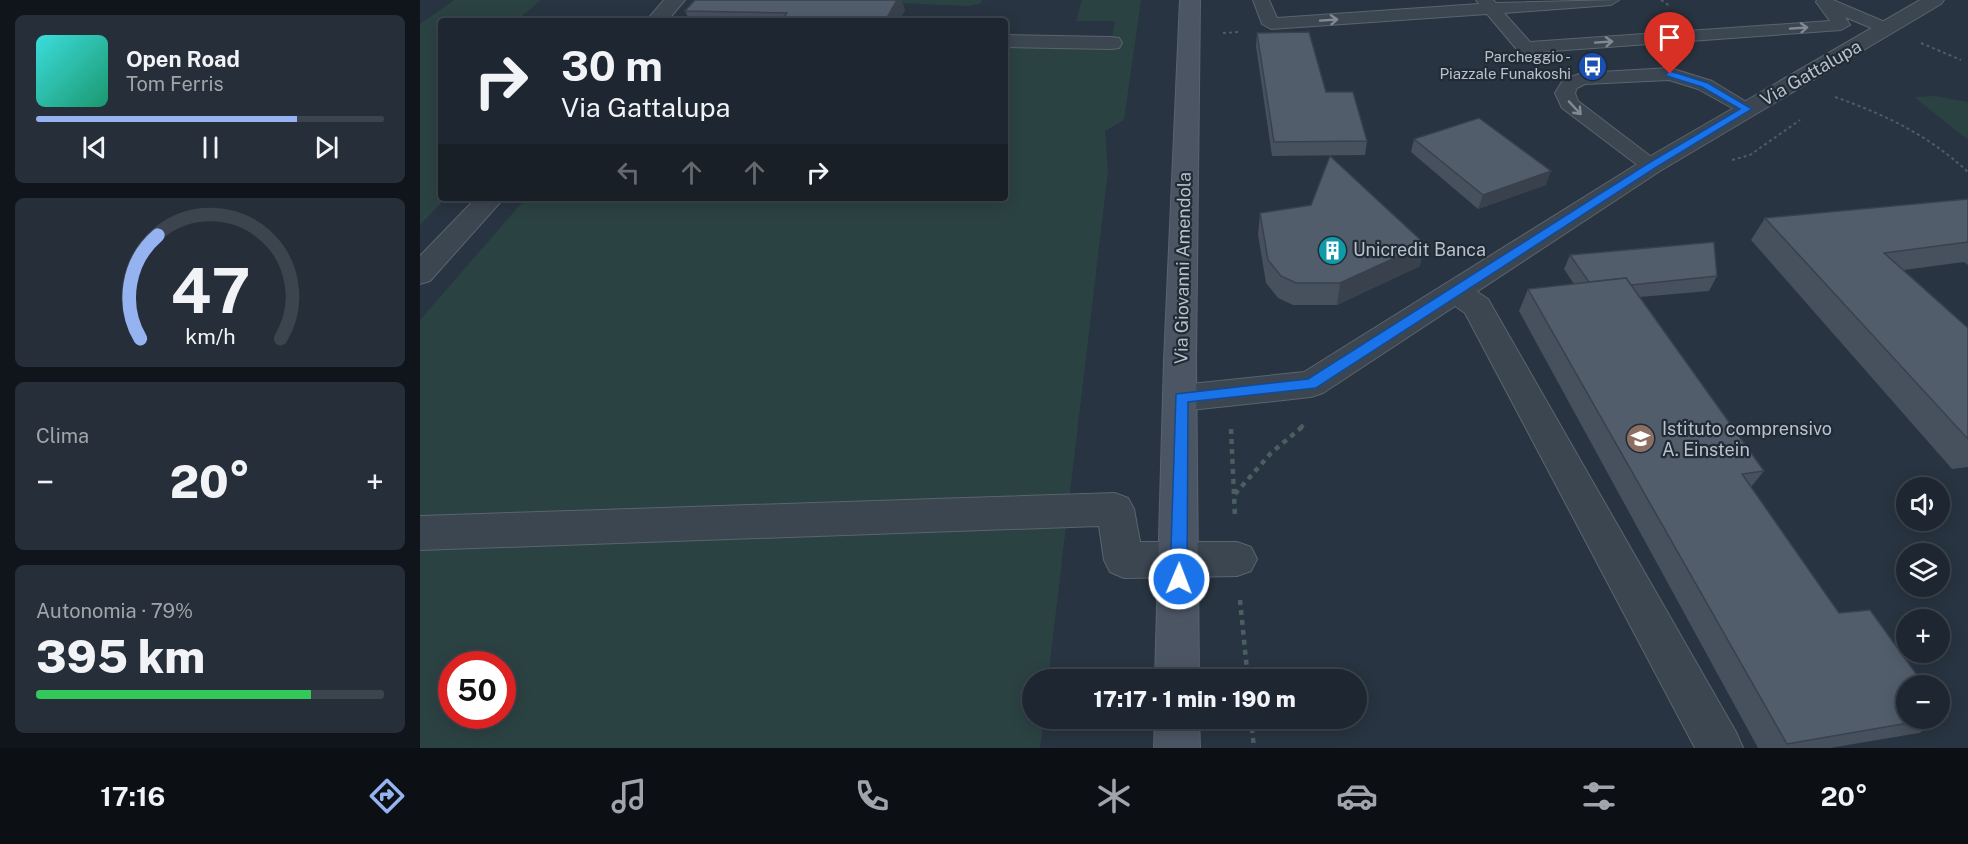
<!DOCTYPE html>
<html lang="it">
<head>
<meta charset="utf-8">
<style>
	:root { --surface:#1e2731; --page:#262f39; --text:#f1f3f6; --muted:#a1a5ab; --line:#3c444d; --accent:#95b2f1 }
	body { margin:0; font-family:"Public Sans",sans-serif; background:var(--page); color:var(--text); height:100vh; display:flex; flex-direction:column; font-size:22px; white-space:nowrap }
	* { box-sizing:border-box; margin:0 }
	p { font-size:20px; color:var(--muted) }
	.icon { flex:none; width:33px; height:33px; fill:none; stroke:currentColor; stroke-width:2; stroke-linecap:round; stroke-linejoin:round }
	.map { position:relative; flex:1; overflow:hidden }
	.panel { display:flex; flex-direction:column; gap:15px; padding:15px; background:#10151b; width:420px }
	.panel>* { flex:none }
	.guide { position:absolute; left:18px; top:18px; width:570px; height:183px; border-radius:6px; box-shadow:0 3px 15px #0003,0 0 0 2px var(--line); background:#1e2731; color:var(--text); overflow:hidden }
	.buttons { position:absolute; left:1476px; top:477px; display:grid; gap:12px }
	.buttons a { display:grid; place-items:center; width:54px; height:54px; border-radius:50%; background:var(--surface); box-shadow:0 3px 15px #0003,0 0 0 2px var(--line); font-size:30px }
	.speed { position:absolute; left:18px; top:651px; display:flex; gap:12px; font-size:30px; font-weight:700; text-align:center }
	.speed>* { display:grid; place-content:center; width:78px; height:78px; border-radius:50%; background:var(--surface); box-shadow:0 3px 15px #0003,0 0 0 2px var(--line); line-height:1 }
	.speed .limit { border:9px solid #d22; background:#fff; color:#111 }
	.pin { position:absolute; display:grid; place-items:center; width:51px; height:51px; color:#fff; margin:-62px -26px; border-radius:50% 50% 50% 0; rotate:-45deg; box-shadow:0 0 6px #0007 }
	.pin .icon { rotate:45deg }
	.me { position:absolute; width:66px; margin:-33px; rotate:1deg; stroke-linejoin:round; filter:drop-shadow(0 0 4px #0008) }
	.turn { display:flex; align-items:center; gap:21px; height:126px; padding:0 24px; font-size:27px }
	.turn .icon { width:78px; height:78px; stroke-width:2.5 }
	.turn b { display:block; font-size:42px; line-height:51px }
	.lanes { display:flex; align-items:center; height:57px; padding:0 24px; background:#0003; justify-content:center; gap:30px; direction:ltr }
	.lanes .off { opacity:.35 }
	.big { font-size:45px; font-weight:800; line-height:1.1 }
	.panel .card { flex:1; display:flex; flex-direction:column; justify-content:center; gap:9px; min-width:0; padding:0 21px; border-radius:9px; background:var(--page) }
	.panel .dial { align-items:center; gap:0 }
	.dial svg { height:156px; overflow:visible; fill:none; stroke:var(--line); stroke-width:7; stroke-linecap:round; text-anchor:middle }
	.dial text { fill:var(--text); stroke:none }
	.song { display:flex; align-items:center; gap:18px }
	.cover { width:72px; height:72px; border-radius:9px; background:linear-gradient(135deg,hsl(180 70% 55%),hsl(160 70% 35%)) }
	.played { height:6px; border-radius:3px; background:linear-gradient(90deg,var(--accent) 75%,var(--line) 75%) }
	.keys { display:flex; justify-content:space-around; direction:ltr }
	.heat { display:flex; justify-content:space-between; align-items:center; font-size:33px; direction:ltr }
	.charge { height:9px; border-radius:4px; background:linear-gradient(90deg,#34c759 79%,var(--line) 0) }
	.trip { position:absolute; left:602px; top:669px; width:345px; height:60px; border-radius:30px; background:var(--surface); box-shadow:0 3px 15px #0003,0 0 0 2px var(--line); font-weight:800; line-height:60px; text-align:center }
	.tabs { display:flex; height:96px; justify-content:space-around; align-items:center; background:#0c1014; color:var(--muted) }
	.tabs .icon { width:42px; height:42px }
	.tabs .active { color:var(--accent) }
	.tabs b { font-size:27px; color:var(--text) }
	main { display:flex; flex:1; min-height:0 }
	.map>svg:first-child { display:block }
	.green { fill:#2b4243; fill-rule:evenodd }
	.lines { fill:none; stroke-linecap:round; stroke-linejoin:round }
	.service-casing { stroke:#5a646e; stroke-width:2 }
	.pedestrian-casing { stroke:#5a646e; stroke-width:2 }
	.minor-casing { stroke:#5a646e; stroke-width:2 }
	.secondary-casing { stroke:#5a646e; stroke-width:2 }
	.path-far2 { stroke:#4b5f61; stroke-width:2; stroke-dasharray:3 3; stroke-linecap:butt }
	.path-far1 { stroke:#4b5f61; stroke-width:4; stroke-dasharray:4.5 4.5; stroke-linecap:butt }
	.path { stroke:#4b5f61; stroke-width:4.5; stroke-dasharray:5 5; stroke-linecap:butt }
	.service { fill:#3c4651; fill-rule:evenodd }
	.pedestrian { fill:#3c4651; fill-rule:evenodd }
	.minor { fill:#3c4651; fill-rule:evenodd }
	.secondary { fill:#4b5564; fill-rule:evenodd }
	.wall { fill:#47505d }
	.shaded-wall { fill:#39414c }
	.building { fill:#525d6c; stroke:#39414c; stroke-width:1.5 }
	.oneway { stroke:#818a94 }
	.route { fill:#1a73e8; stroke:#114b97; stroke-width:1.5 }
	.labels { text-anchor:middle; stroke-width:4.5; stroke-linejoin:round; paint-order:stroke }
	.far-poi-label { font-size:15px; fill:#b9c1cb; stroke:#212b36; text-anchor:end }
	.street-label { font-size:18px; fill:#b9c1cb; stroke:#212b36 }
	.poi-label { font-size:18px; fill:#b9c1cb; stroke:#212b36; text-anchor:start }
</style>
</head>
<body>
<main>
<section class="panel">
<div class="card">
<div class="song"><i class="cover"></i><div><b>Open Road</b><p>Tom Ferris</p></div></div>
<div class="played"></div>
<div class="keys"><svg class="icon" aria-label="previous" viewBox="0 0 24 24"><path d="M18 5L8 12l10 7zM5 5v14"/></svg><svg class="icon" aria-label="pause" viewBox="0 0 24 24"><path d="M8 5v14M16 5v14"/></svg><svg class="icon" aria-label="next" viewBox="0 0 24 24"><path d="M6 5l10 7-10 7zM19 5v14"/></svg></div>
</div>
<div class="card dial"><svg viewBox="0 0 100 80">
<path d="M14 69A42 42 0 1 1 86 69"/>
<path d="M14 69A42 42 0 0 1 23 16" stroke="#95b2f1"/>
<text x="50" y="56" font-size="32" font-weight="700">47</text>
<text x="50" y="72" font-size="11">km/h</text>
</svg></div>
<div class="card"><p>Clima</p>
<div class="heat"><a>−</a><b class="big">20°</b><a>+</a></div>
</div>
<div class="card"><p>Autonomia · 79%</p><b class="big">395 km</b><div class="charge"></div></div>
</section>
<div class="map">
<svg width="1548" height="748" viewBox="0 0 1548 748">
	<rect width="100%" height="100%" fill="#283441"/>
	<g class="green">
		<path d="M34 0H121L96 21H21V198H26L0 225V24Z"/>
		<path d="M459 0H562L561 3 550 6 458 2Z"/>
		<path d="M662 0H721L704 120 685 131 688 171 628 679 612 680V718L624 719 620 748H0V320L106 198H585V41L691 43 695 21H656ZM32 664H82V716H32Z"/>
		<path d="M1515 96 1548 102V140L1494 97Z"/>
	</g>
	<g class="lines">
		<defs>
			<g id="service">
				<path d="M833 0H849L857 18 1059 4 1056 0H1073L1076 3 1199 0 1191 5 1084 13 1110 42 1410 21 1396 2 1397 0H1413L1472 25 1475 29 1466 34 1425 17 1430 25 1421 30 1105 53 1099 52 1067 14 851 29 842 24Z"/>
				<path d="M1250 68 1292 81 1338 109 1328 115 1321 113 1278 89 1249 80 1165 84 1157 88 1155 93 1158 101 1238 162 1242 166 1238 170H1224L1142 108 1135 93 1143 80 1162 73Z"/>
			</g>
			<g id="pedestrian">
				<path d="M244 0H265L247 21H226Z"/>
				<path d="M585 35 691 37 699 38 702 43 699 48 691 49 585 47Z"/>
				<path d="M56 198H84L10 281 0 284V256Z"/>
				<path d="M1036 282 1047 285 1068 299 1316 732 1323 748H1275L1045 313 1025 299 1021 292 1025 285Z"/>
				<path d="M695 493 708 498 714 509 720 542H817L831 547 837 559 831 571 817 576 704 578 690 572 684 560 679 526 0 550V516Z"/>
			</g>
			<path id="minor" d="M1500 0H1524L1521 4 1240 171 903 393 891 397 761 411 749 407 744 398 749 389 761 385 884 372 1222 161Z"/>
			<g id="secondary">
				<path d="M760 0H780L776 361 779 680H735L744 361Z"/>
				<path d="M735 718H779L780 748H734Z"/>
			</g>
		</defs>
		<use href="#service" class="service-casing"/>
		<use href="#pedestrian" class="pedestrian-casing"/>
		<use href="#minor" class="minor-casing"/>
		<use href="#secondary" class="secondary-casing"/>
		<g class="path-far2">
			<path d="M1241 0 1250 6"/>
			<path d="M803 33 819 32"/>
			<path d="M1501 43 1541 60"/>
			<path d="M1415 97C1466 115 1508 135 1548 172"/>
			<path d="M1312 160 1330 155 1380 120"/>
		</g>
		<path class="path-far1" d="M880 428 886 423"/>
		<g class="path">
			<path d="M811 429 815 517"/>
			<path d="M815 494 851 453 882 427"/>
			<path d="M820 600 828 680"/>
			<path d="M831 718 834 748"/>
		</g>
		<use href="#service" class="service"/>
		<use href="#pedestrian" class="pedestrian"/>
		<use href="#minor" class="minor"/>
		<use href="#secondary" class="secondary"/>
	</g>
	<g class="wall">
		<path d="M485 10 479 21H270L265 11Z"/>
		<path d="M837 33 906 92 947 141 945 155 852 156 836 46Z"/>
		<path d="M994 139 1126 185 1058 209 991 152Z"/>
		<path d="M1548 199V265L1544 262 1484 270 1548 328V467L1532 469 1331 240 1345 218Z"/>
		<path d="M840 213 1000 266 917 305H873L858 298 846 283 838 235Z"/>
		<path d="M1150 255 1297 276 1289 291 1220 297 1344 471 1331 487 1419 613 1528 717 1499 733 1410 748H1338L1099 311 1108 289 1154 284 1144 269Z"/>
	</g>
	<g class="shaded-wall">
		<path d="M477 0H482L485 10 479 21H465Z"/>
		<path d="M1131 171 1126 185 1058 209 1063 195Z"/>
		<path d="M1005 244 1000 266 917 305 920 283Z"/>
	</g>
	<g class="building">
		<path d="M275 0H477L465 21H361L367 13 265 11Z"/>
		<path d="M889 32 906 92H933L947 141 854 142 837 33Z"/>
		<path d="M1059 118 1131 171 1063 195 994 139Z"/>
		<path d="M910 156 1005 244 920 283H876L861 276 848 260 840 213 891 205Z"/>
		<path d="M1548 199V242L1464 253 1548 328V439L1345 218Z"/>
		<path d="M1294 242 1297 276 1211 285 1206 278 1169 282 1150 255Z"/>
		<path d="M1206 278 1344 471 1322 474 1419 613 1450 610 1505 686H1486V718H1517L1367 744 1108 289Z"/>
		<path d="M1520 705 1528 717 1520 718Z"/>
	</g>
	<defs><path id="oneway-shaft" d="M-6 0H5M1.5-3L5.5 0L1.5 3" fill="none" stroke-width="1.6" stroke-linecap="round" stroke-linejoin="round" transform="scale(1.5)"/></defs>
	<g class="oneway">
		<use href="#oneway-shaft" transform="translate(909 20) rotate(-4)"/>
		<use href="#oneway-shaft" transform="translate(1379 28) rotate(-4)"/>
		<use href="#oneway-shaft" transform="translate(1184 42) rotate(-4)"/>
		<use href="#oneway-shaft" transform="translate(1155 108) rotate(47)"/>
	</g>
	<path class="route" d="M1250 71 1288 83 1332 109 1235 168 896 388 768 402 767 579 764 584 759 586 753 584 750 579 756 394 888 379 1227 164 1320 109 1282 87 1247 76 1246 74Z"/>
	<defs>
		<symbol id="bus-disc" viewBox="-11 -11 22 22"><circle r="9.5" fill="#1a4fb4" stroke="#212b36"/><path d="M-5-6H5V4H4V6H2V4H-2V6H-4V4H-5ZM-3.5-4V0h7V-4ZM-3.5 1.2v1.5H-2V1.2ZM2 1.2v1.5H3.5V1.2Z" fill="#fff"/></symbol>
		<symbol id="building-disc" viewBox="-11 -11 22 22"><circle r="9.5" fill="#0f9aa8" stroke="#212b36"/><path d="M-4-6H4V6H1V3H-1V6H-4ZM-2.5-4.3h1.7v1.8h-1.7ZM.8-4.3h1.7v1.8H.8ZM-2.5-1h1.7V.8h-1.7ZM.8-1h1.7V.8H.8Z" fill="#fff"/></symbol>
		<symbol id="school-disc" viewBox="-11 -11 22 22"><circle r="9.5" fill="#8d6e63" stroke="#212b36"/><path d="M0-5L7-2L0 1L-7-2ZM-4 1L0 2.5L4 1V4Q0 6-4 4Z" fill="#fff"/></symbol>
	</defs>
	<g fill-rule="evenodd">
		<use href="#bus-disc" x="1156" y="50" width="33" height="33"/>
		<use href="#building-disc" x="896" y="234" width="33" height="33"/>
		<use href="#school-disc" x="1204" y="422" width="33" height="33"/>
	</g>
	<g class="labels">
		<g class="far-poi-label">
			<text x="1151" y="62">Parcheggio -<tspan x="1151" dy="17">Piazzale Funakoshi</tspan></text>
		</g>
		<g class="street-label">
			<text transform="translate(1391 73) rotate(-30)" y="6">Via Gattalupa</text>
			<text transform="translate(763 268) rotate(-89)" y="6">Via Giovanni Amendola</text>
		</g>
		<g class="poi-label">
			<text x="933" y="256">Unicredit Banca</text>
			<text x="1242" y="435">Istituto comprensivo<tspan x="1242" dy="21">A. Einstein</tspan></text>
		</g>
	</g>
</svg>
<div class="buttons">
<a><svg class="icon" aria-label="sound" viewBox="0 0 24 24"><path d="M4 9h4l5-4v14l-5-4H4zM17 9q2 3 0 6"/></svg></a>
<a><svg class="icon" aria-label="layers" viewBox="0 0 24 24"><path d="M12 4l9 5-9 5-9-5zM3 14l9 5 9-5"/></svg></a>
<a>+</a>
<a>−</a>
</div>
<div class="speed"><div class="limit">50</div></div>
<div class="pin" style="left:1250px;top:74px;background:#d93025"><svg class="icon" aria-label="arrive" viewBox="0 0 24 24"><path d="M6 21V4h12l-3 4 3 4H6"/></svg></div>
<svg class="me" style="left:759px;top:579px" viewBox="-20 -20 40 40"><circle r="17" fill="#1a73e8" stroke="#fff" stroke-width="3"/><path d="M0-11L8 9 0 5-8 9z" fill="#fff"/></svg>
<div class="trip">17:17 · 1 min · 190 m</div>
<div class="guide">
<div class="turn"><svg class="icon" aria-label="right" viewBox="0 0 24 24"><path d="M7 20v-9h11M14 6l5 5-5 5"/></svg><div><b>30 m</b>Via Gattalupa</div></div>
<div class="lanes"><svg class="icon off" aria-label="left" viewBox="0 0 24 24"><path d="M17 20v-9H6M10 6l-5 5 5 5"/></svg><svg class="icon off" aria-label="ahead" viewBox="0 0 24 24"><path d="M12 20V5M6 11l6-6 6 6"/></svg><svg class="icon off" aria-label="ahead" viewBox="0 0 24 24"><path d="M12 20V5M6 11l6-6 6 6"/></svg><svg class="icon" aria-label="right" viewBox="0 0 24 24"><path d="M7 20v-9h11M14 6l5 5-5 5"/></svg></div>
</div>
</div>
</main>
<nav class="tabs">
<b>17:16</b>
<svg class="icon active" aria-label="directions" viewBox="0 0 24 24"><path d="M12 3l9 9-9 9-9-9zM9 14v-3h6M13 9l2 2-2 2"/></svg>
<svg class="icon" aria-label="music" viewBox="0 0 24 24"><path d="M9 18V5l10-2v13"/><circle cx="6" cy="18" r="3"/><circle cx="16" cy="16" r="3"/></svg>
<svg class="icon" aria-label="phone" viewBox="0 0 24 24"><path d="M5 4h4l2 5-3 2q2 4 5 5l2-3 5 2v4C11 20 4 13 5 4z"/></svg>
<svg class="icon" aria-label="climate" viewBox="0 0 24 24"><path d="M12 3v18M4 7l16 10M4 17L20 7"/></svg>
<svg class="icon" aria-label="car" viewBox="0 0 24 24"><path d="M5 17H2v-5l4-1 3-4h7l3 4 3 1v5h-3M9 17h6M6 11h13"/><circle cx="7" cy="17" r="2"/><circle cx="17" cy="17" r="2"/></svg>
<svg class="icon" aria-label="filters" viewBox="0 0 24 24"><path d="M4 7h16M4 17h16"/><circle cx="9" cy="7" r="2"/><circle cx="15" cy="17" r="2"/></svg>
<b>20°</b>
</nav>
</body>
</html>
